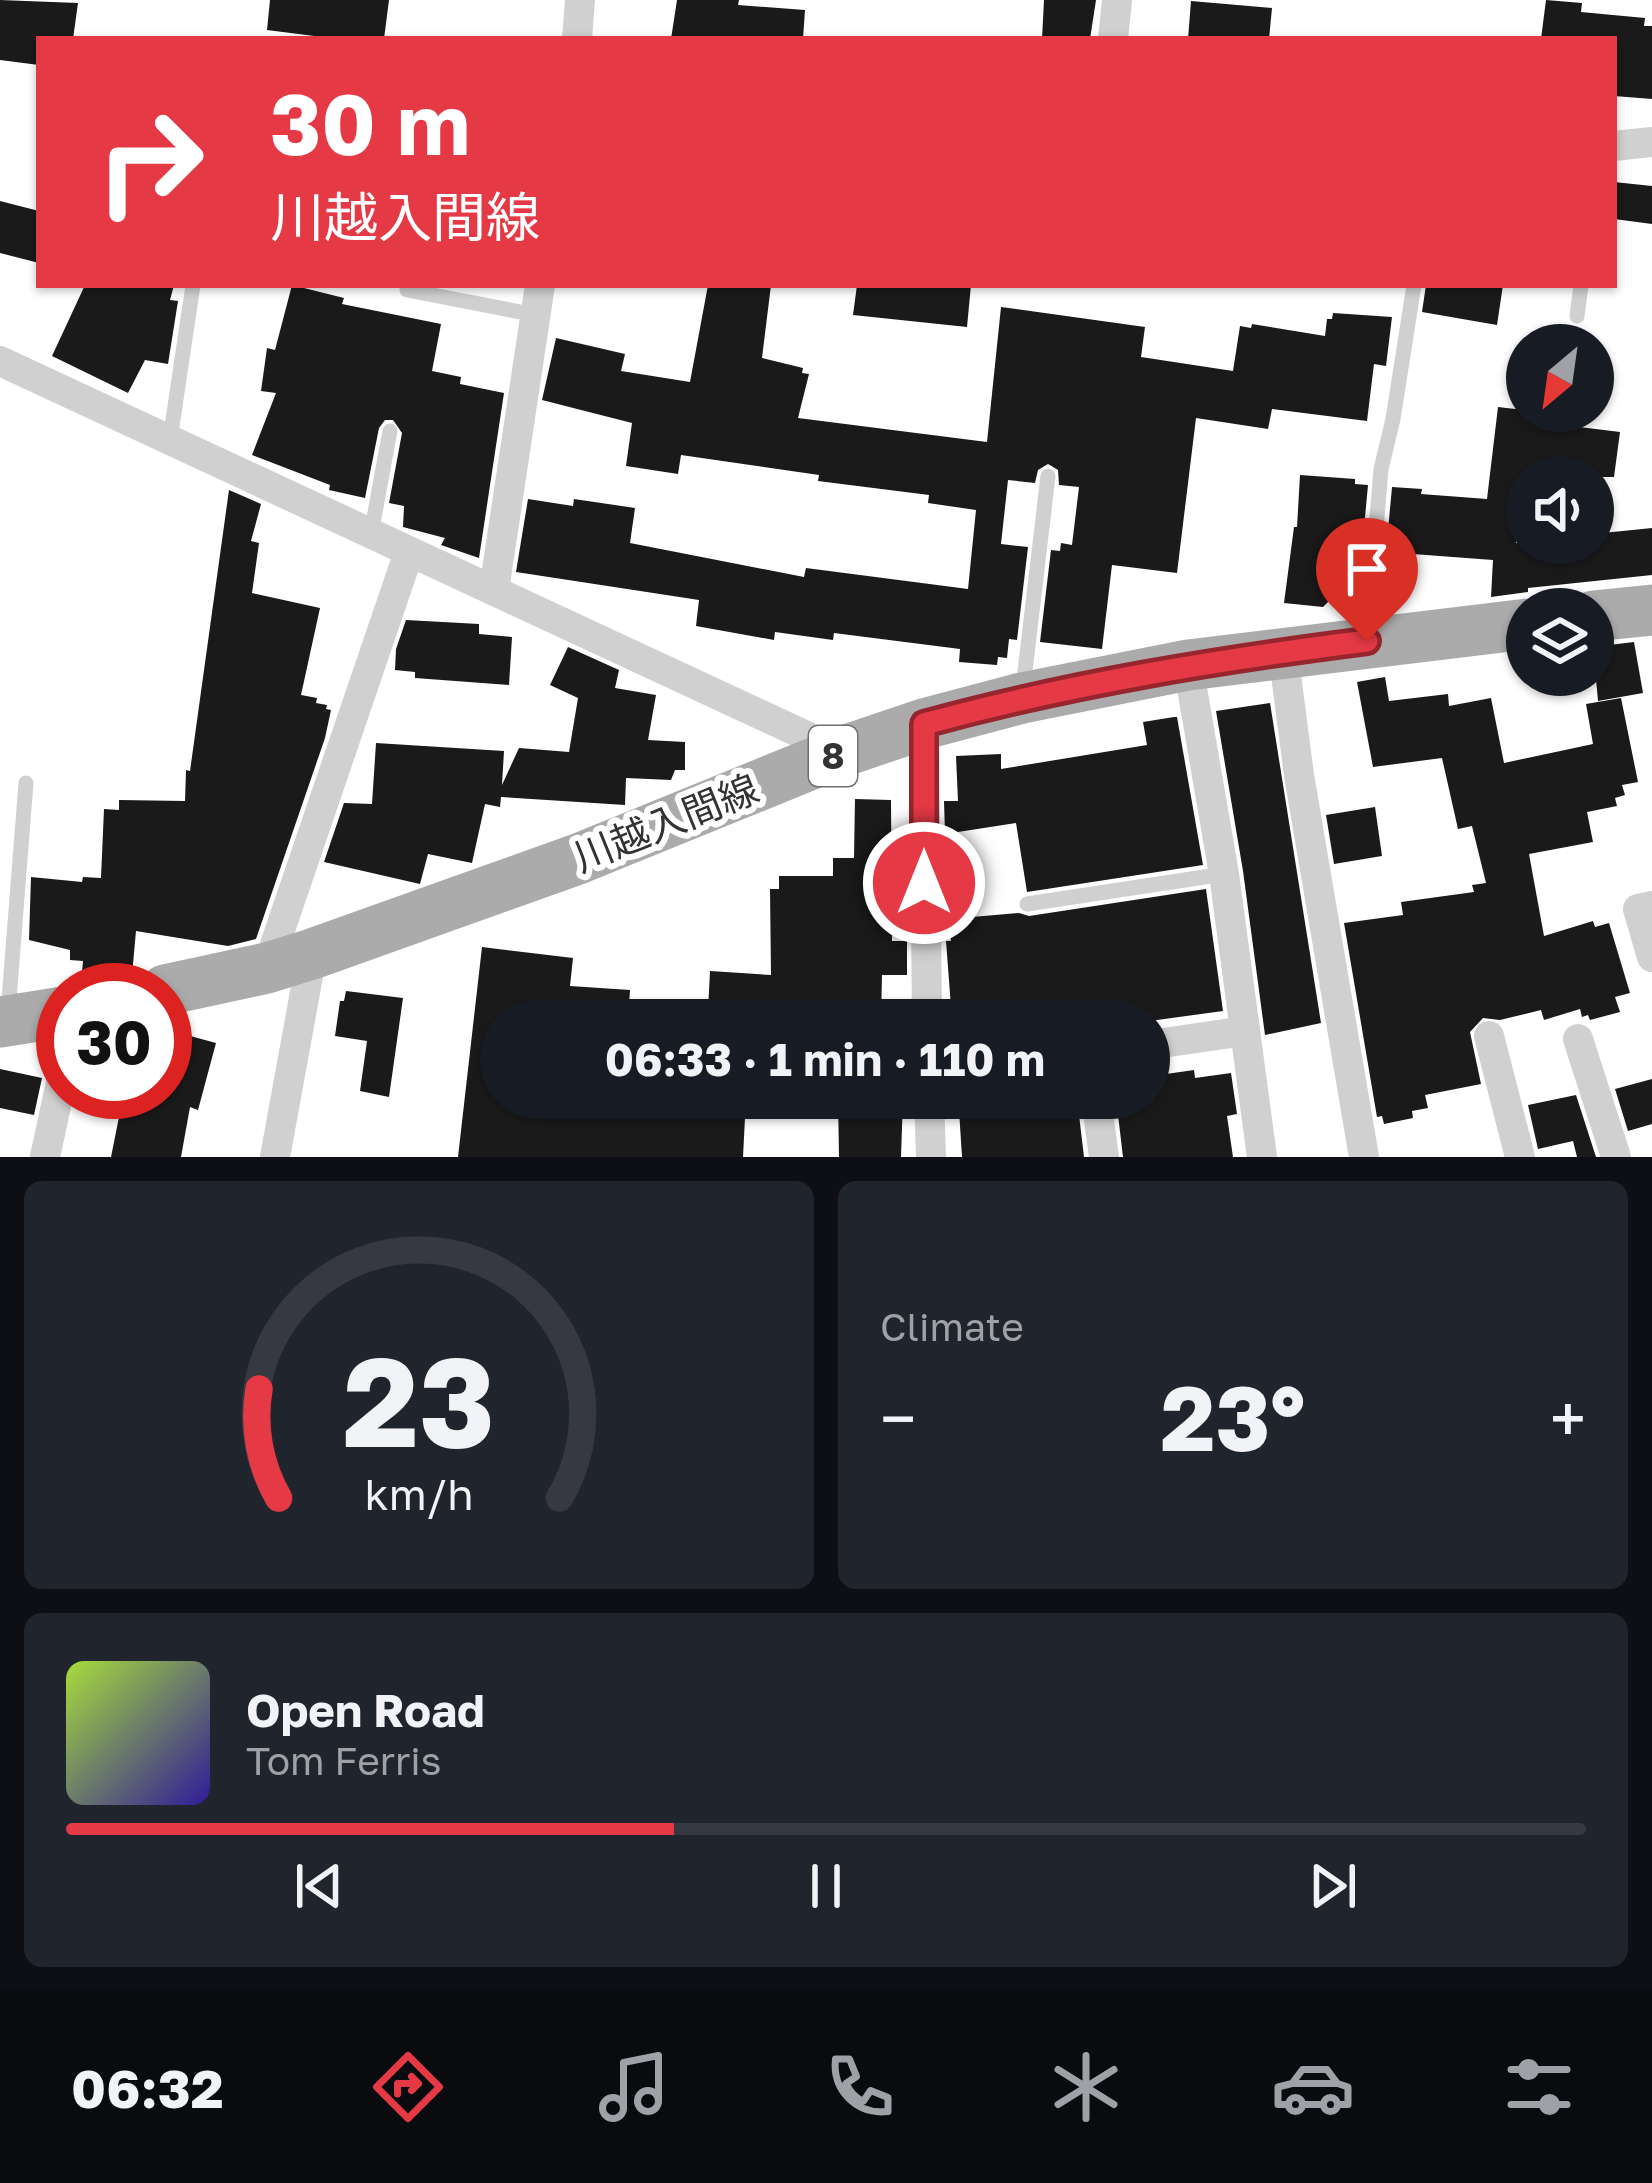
<!DOCTYPE html>
<html lang="en">
<head>
<meta charset="utf-8">
<style>
	:root { --surface:#171b24; --page:#20242c; --text:#f1f3f6; --muted:#9ea1a6; --line:#363941; --accent:#e63946 }
	body { margin:0; font-family:"Golos Text","Noto Sans JP",sans-serif; background:var(--page); color:var(--text); height:100vh; display:flex; flex-direction:column; font-size:45px; white-space:nowrap }
	* { box-sizing:border-box; margin:0 }
	p { font-size:39px; color:var(--muted) }
	.icon { flex:none; width:66px; height:66px; fill:none; stroke:currentColor; stroke-width:2; stroke-linecap:round; stroke-linejoin:round }
	.map { position:relative; height:1157px; overflow:hidden }
	.drawer { display:flex; flex-direction:column; gap:24px; padding:24px; background:#0d0f14; flex:1 }
	.drawer>* { flex:none }
	.banner { position:absolute; left:36px; top:36px; width:1581px; height:252px; border-radius:0px; box-shadow:0 3px 9px #0004; background:#e63946; color:#fff; overflow:hidden }
	.needle { width:78px; rotate:209deg }
	.buttons { position:absolute; left:1506px; top:324px; display:grid; gap:24px }
	.buttons a { display:grid; place-items:center; width:108px; height:108px; border-radius:50%; background:var(--surface); box-shadow:0 3px 9px #0004; font-size:60px }
	.speed { position:absolute; left:36px; top:963px; display:flex; gap:24px; font-size:60px; font-weight:700; text-align:center }
	.speed>* { display:grid; place-content:center; width:156px; height:156px; border-radius:50%; background:var(--surface); box-shadow:0 3px 9px #0004; line-height:1 }
	.speed .limit { border:18px solid #d22; background:#fff; color:#111 }
	.pin { position:absolute; display:grid; place-items:center; width:102px; height:102px; color:#fff; margin:-123px -51px; border-radius:50% 50% 50% 0; rotate:-45deg; box-shadow:0 0 12px #0007 }
	.pin .icon { rotate:45deg }
	.me { position:absolute; width:132px; margin:-66px; rotate:0deg; stroke-linejoin:round; filter:drop-shadow(0 0 9px #0008) }
	.turn { display:flex; align-items:center; gap:42px; height:252px; padding:0 36px; font-size:54px }
	.turn .icon { width:156px; height:156px; stroke-width:2.5 }
	.turn b { display:block; font-size:84px; line-height:102px }
	.big { font-size:90px; font-weight:700; line-height:1.1 }
	.drawer .card { flex:1; display:flex; flex-direction:column; justify-content:center; gap:18px; min-width:0; padding:0 42px; border-radius:18px; background:var(--page) }
	.drawer .dial { align-items:center; gap:0 }
	.dial svg { height:312px; overflow:visible; fill:none; stroke:var(--line); stroke-width:7; stroke-linecap:round; text-anchor:middle }
	.dial text { fill:var(--text); stroke:none }
	.song { display:flex; align-items:center; gap:36px }
	.cover { width:144px; height:144px; border-radius:18px; background:linear-gradient(135deg,hsl(80 70% 55%),hsl(250 70% 35%)) }
	.played { height:12px; border-radius:6px; background:linear-gradient(90deg,var(--accent) 40%,var(--line) 40%) }
	.keys { display:flex; justify-content:space-around; direction:ltr }
	.heat { display:flex; justify-content:space-between; align-items:center; font-size:66px; direction:ltr }
	.drawer .tiles { flex:1; display:grid; gap:24px; grid-template-columns:1fr 1fr }
	.card:last-child { grid-column:span 2 }
	.trip { position:absolute; left:480px; top:999px; width:690px; height:120px; border-radius:60px; background:var(--surface); box-shadow:0 3px 9px #0004; font-weight:700; line-height:120px; text-align:center }
	.tab-bar { display:flex; height:192px; justify-content:space-around; align-items:center; background:#090b0e; color:var(--muted) }
	.tab-bar .icon { width:84px; height:84px }
	.tab-bar .current { color:var(--accent) }
	.tab-bar b { font-size:54px; color:var(--text) }
	.map>svg:first-child { display:block }
	.building { fill:#1a1a1a }
	.lines { fill:none; stroke-linecap:round; stroke-linejoin:round }
	.lane { stroke:#d0d0d0; stroke-width:15 }
	.street { stroke:#d0d0d0; stroke-width:30 }
	.primary { stroke:#ababab; stroke-width:51 }
	.route-casing { stroke:#96252e; stroke-width:30 }
	.route { stroke:#e63946; stroke-width:21 }
	.labels { text-anchor:middle; stroke-width:12; stroke-linejoin:round; paint-order:stroke }
	.shield { fill:#fff; stroke:#707070; stroke-width:3 }
	.shield-label { font-size:36px; font-weight:bold; fill:#333 }
	.street-label { font-size:39px; fill:#333; stroke:#fff }
</style>
</head>
<body>
<div class="map">
<svg width="1652" height="1157" viewBox="0 0 1652 1157">
	<rect width="100%" height="100%" fill="#fff"/>
	<g class="building">
		<path d="M0 0 78 3 73 39H39V65L0 60Z"/>
		<path d="M270 0H389L384 39H338L267 30Z"/>
		<path d="M677 0H739L738 5 805 10 803 39H671Z"/>
		<path d="M1044 0H1096L1090 39H1042Z"/>
		<path d="M1546 0 1582 3 1581 12 1645 18 1644 26H1652V99L1614 96V39H1541Z"/>
		<path d="M1191 1 1272 8 1269 39H1188Z"/>
		<path d="M1614 182 1652 186V224L1614 219Z"/>
		<path d="M0 201 39 211V263L0 253Z"/>
		<path d="M85 285H174L170 300 178 301 168 364 145 360 128 393 52 356Z"/>
		<path d="M292 285 344 298 342 304 441 324 432 371 461 377 460 384 504 393 479 558 441 545 445 538 403 527 404 506 389 503 402 433 393 420H385L379 428 365 498 329 490 330 485 252 455 276 393 261 391 267 348 275 350Z"/>
		<path d="M708 285H771L762 358 803 368 802 373 809 374 798 418 987 442 1001 307 1145 327 1141 357 1233 371 1240 326 1251 328 1252 324 1325 336 1327 319H1332L1333 313 1392 317 1386 366 1374 364 1367 421 1272 409 1268 429 1196 418 1177 573 1112 565 1102 649 1040 642 1051 550 1060 551 1061 543 1072 545 1079 487 1059 485 1058 470 1048 464 1038 470 1035 483 1008 480 1001 544 1028 547 1017 640 1009 639 1007 658 998 657 997 665 959 662 960 649 834 633 833 640 775 632 774 640 696 626 699 600 516 572 528 499 573 506 574 499 635 508 630 543 804 577 806 568 968 589 976 510 928 503 929 495 818 481 819 475 681 455 678 474 626 466 632 423 542 400 556 338 625 354 621 371 690 382Z"/>
		<path d="M857 285H971L967 327 853 315Z"/>
		<path d="M1426 285H1503L1497 325 1422 312Z"/>
		<path d="M1498 407 1549 413 1547 423 1620 432 1614 477H1527L1523 480 1516 543H1593V534L1652 528V575L1528 588V592L1491 597 1493 560 1386 552 1392 487 1422 489 1421 494 1487 499Z"/>
		<path d="M1300 475 1355 479V484L1368 485 1362 550 1351 549 1344 552 1343 565 1333 564 1328 602 1323 607 1284 603 1294 527H1297Z"/>
		<path d="M229 490 261 504 251 541 259 543 252 593 320 608 301 695 317 698 316 703 327 705 326 709 331 710 325 738 256 939 228 946 136 931 132 975 81 983 83 961 70 960V950L29 940 31 877 82 882 83 877 101 878 104 809 119 810V800L185 801 186 770 190 771Z"/>
		<path d="M406 620 479 624V634L512 637 509 685 415 678V672L395 670 396 649Z"/>
		<path d="M1634 642 1643 693 1598 701 1593 647Z"/>
		<path d="M568 647 619 670 615 688 656 695 648 740 685 742V770H675L671 780 626 778 625 805 501 797 500 807 485 804 472 863 428 854 420 884 324 862 344 803 372 804 376 743 504 751 502 785 519 748 569 752 578 698 550 685Z"/>
		<path d="M1385 677 1389 701 1448 694 1449 706 1491 698 1504 763 1593 744 1586 704 1621 698 1638 782 1622 785 1625 795 1615 798 1617 806 1587 812 1593 842 1529 854 1544 936 1593 921 1595 927 1609 923 1630 993 1615 997 1620 1012 1590 1020 1588 1015 1582 1017 1580 1009 1544 1020 1541 1010 1500 1020 1483 1018 1470 1032 1481 1084 1425 1095 1428 1108 1412 1111 1413 1118 1384 1124 1382 1116 1377 1117 1344 923 1403 915 1401 902 1474 892 1472 885 1486 883 1472 826 1458 829 1442 758 1373 767 1357 682Z"/>
		<path d="M1270 703 1321 1023 1265 1035 1243 871 1216 711Z"/>
		<path d="M1174 717H1177L1203 865 1027 892 1016 823 945 834 944 801H958L956 756 1001 754V769L1147 745 1143 722Z"/>
		<path d="M855 799 891 800 892 941H907V975H882L881 1020H718V1012L708 1011 710 971 771 975 770 889H779V876H833V858H854Z"/>
		<path d="M1375 807 1382 856 1334 864 1326 815Z"/>
		<path d="M1206 889 1223 1011 1157 1020H1134L1133 1015 1099 1020H952L946 941H951L949 919 1019 913 1029 916Z"/>
		<path d="M482 947 573 958 570 986 630 990 628 1020 566 1015V1020H501V1098H557L638 1109V1098H746L743 1157H458Z"/>
		<path d="M346 991 403 998 389 1097 360 1091 367 1041 335 1036 340 1001H344Z"/>
		<path d="M172 1031 216 1043 198 1110 190 1107 181 1157H111L124 1092H165V1059Z"/>
		<path d="M0 1069 42 1078 34 1115 0 1108Z"/>
		<path d="M1194 1070 1195 1078 1231 1073 1237 1114 1227 1116 1233 1157H1123L1116 1098H1149V1081L1160 1080 1159 1075Z"/>
		<path d="M1652 1079V1124L1628 1131 1615 1089Z"/>
		<path d="M1576 1095 1596 1157H1577L1573 1141 1538 1149 1528 1105Z"/>
		<path d="M838 1098H903L901 1157H839Z"/>
		<path d="M1038 1098H1077L1084 1157H962L959 1110 976 1109 975 1102Z"/>
	</g>
	<g class="lines">
		<g class="lane">
			<path d="M408 285 407 290 536 315"/>
			<path d="M1577 316 1581 285"/>
			<path d="M170 440 193 285"/>
			<path d="M371 534 390 431"/>
			<path d="M1367 638 1381 469 1393 419 1414 285"/>
			<path d="M1023 688 1048 476"/>
			<path d="M1027 904 1224 874"/>
			<path d="M8 1012 26 783"/>
		</g>
		<g class="street">
			<path d="M577 39 580 0"/>
			<path d="M1113 39 1117 0"/>
			<path d="M1614 146 1652 142"/>
			<path d="M0 361 841 752"/>
			<path d="M494 590 540 285"/>
			<path d="M1283 652 1299 775 1364 1157"/>
			<path d="M1188 665 1224 874 1262 1157"/>
			<path d="M924 724 927 1020"/>
			<path d="M1652 906 1638 909 1652 957"/>
			<path d="M267 968 409 552"/>
			<path d="M1489 1036 1520 1157"/>
			<path d="M1578 1039 1616 1157"/>
			<path d="M1149 1045 1245 1031"/>
			<path d="M929 1098 931 1157"/>
			<path d="M1096 1098 1104 1157"/>
			<path d="M45 1157 63 1073"/>
			<path d="M275 1157 312 954"/>
		</g>
		<g class="primary">
			<path d="M1593 616 1652 610"/>
			<path d="M165 990 267 968 312 954 578 859 841 752 924 724 1022 698 1188 665 1527 624"/>
			<path d="M0 1022 63 1012"/>
		</g>
	</g>
	<g class="lines">
		<defs>
			<path id="route" d="M924 883V724C1070 684 1217 660 1367 641"/>
		</defs>
		<use href="#route" class="route-casing"/>
		<use href="#route" class="route"/>
	</g>
	<g class="labels">
		<rect class="shield" x="809" y="726" width="48" height="60" rx="9"/>
		<g class="shield-label">
			<text x="833" y="769">8</text>
		</g>
		<g class="street-label">
			<text transform="translate(666 823) rotate(-22)" y="14">川越入間線</text>
		</g>
	</g>
</svg>
<div class="buttons">
<a><svg class="needle" viewBox="-14 -14 28 28"><path d="M0-13l5 13h-10z" fill="#e53935"/><path d="M0 13l5-13h-10z" fill="#9ea1a6"/></svg></a>
<a><svg class="icon" aria-label="sound" viewBox="0 0 24 24"><path d="M4 9h4l5-4v14l-5-4H4zM17 9q2 3 0 6"/></svg></a>
<a><svg class="icon" aria-label="layers" viewBox="0 0 24 24"><path d="M12 4l9 5-9 5-9-5zM3 14l9 5 9-5"/></svg></a>
</div>
<div class="speed"><div class="limit">30</div></div>
<div class="pin" style="left:1367px;top:641px;background:#d93025"><svg class="icon" aria-label="arrive" viewBox="0 0 24 24"><path d="M6 21V4h12l-3 4 3 4H6"/></svg></div>
<svg class="me" style="left:924px;top:883px" viewBox="-20 -20 40 40"><circle r="17" fill="#e63946" stroke="#fff" stroke-width="3"/><path d="M0-11L8 9 0 5-8 9z" fill="#fff"/></svg>
<div class="trip">06:33 · 1 min · 110 m</div>
<div class="banner">
<div class="turn"><svg class="icon" aria-label="right" viewBox="0 0 24 24"><path d="M7 20v-9h11M14 6l5 5-5 5"/></svg><div><b>30 m</b>川越入間線</div></div>
</div>
</div>
<section class="drawer">
<div class="tiles">
<div class="card dial"><svg viewBox="0 0 100 80">
<path d="M14 69A42 42 0 1 1 86 69"/>
<path d="M14 69A42 42 0 0 1 9 41" stroke="#e63946"/>
<text x="50" y="56" font-size="32" font-weight="700">23</text>
<text x="50" y="72" font-size="11">km/h</text>
</svg></div>
<div class="card"><p>Climate</p>
<div class="heat"><a>−</a><b class="big">23°</b><a>+</a></div>
</div>
<div class="card">
<div class="song"><i class="cover"></i><div><b>Open Road</b><p>Tom Ferris</p></div></div>
<div class="played"></div>
<div class="keys"><svg class="icon" aria-label="previous" viewBox="0 0 24 24"><path d="M18 5L8 12l10 7zM5 5v14"/></svg><svg class="icon" aria-label="pause" viewBox="0 0 24 24"><path d="M8 5v14M16 5v14"/></svg><svg class="icon" aria-label="next" viewBox="0 0 24 24"><path d="M6 5l10 7-10 7zM19 5v14"/></svg></div>
</div>
</div>
</section>
<nav class="tab-bar">
<b>06:32</b>
<svg class="icon current" aria-label="directions" viewBox="0 0 24 24"><path d="M12 3l9 9-9 9-9-9zM9 14v-3h6M13 9l2 2-2 2"/></svg>
<svg class="icon" aria-label="music" viewBox="0 0 24 24"><path d="M9 18V5l10-2v13"/><circle cx="6" cy="18" r="3"/><circle cx="16" cy="16" r="3"/></svg>
<svg class="icon" aria-label="phone" viewBox="0 0 24 24"><path d="M5 4h4l2 5-3 2q2 4 5 5l2-3 5 2v4C11 20 4 13 5 4z"/></svg>
<svg class="icon" aria-label="climate" viewBox="0 0 24 24"><path d="M12 3v18M4 7l16 10M4 17L20 7"/></svg>
<svg class="icon" aria-label="car" viewBox="0 0 24 24"><path d="M5 17H2v-5l4-1 3-4h7l3 4 3 1v5h-3M9 17h6M6 11h13"/><circle cx="7" cy="17" r="2"/><circle cx="17" cy="17" r="2"/></svg>
<svg class="icon" aria-label="filters" viewBox="0 0 24 24"><path d="M4 7h16M4 17h16"/><circle cx="9" cy="7" r="2"/><circle cx="15" cy="17" r="2"/></svg>
</nav>
</body>
</html>
